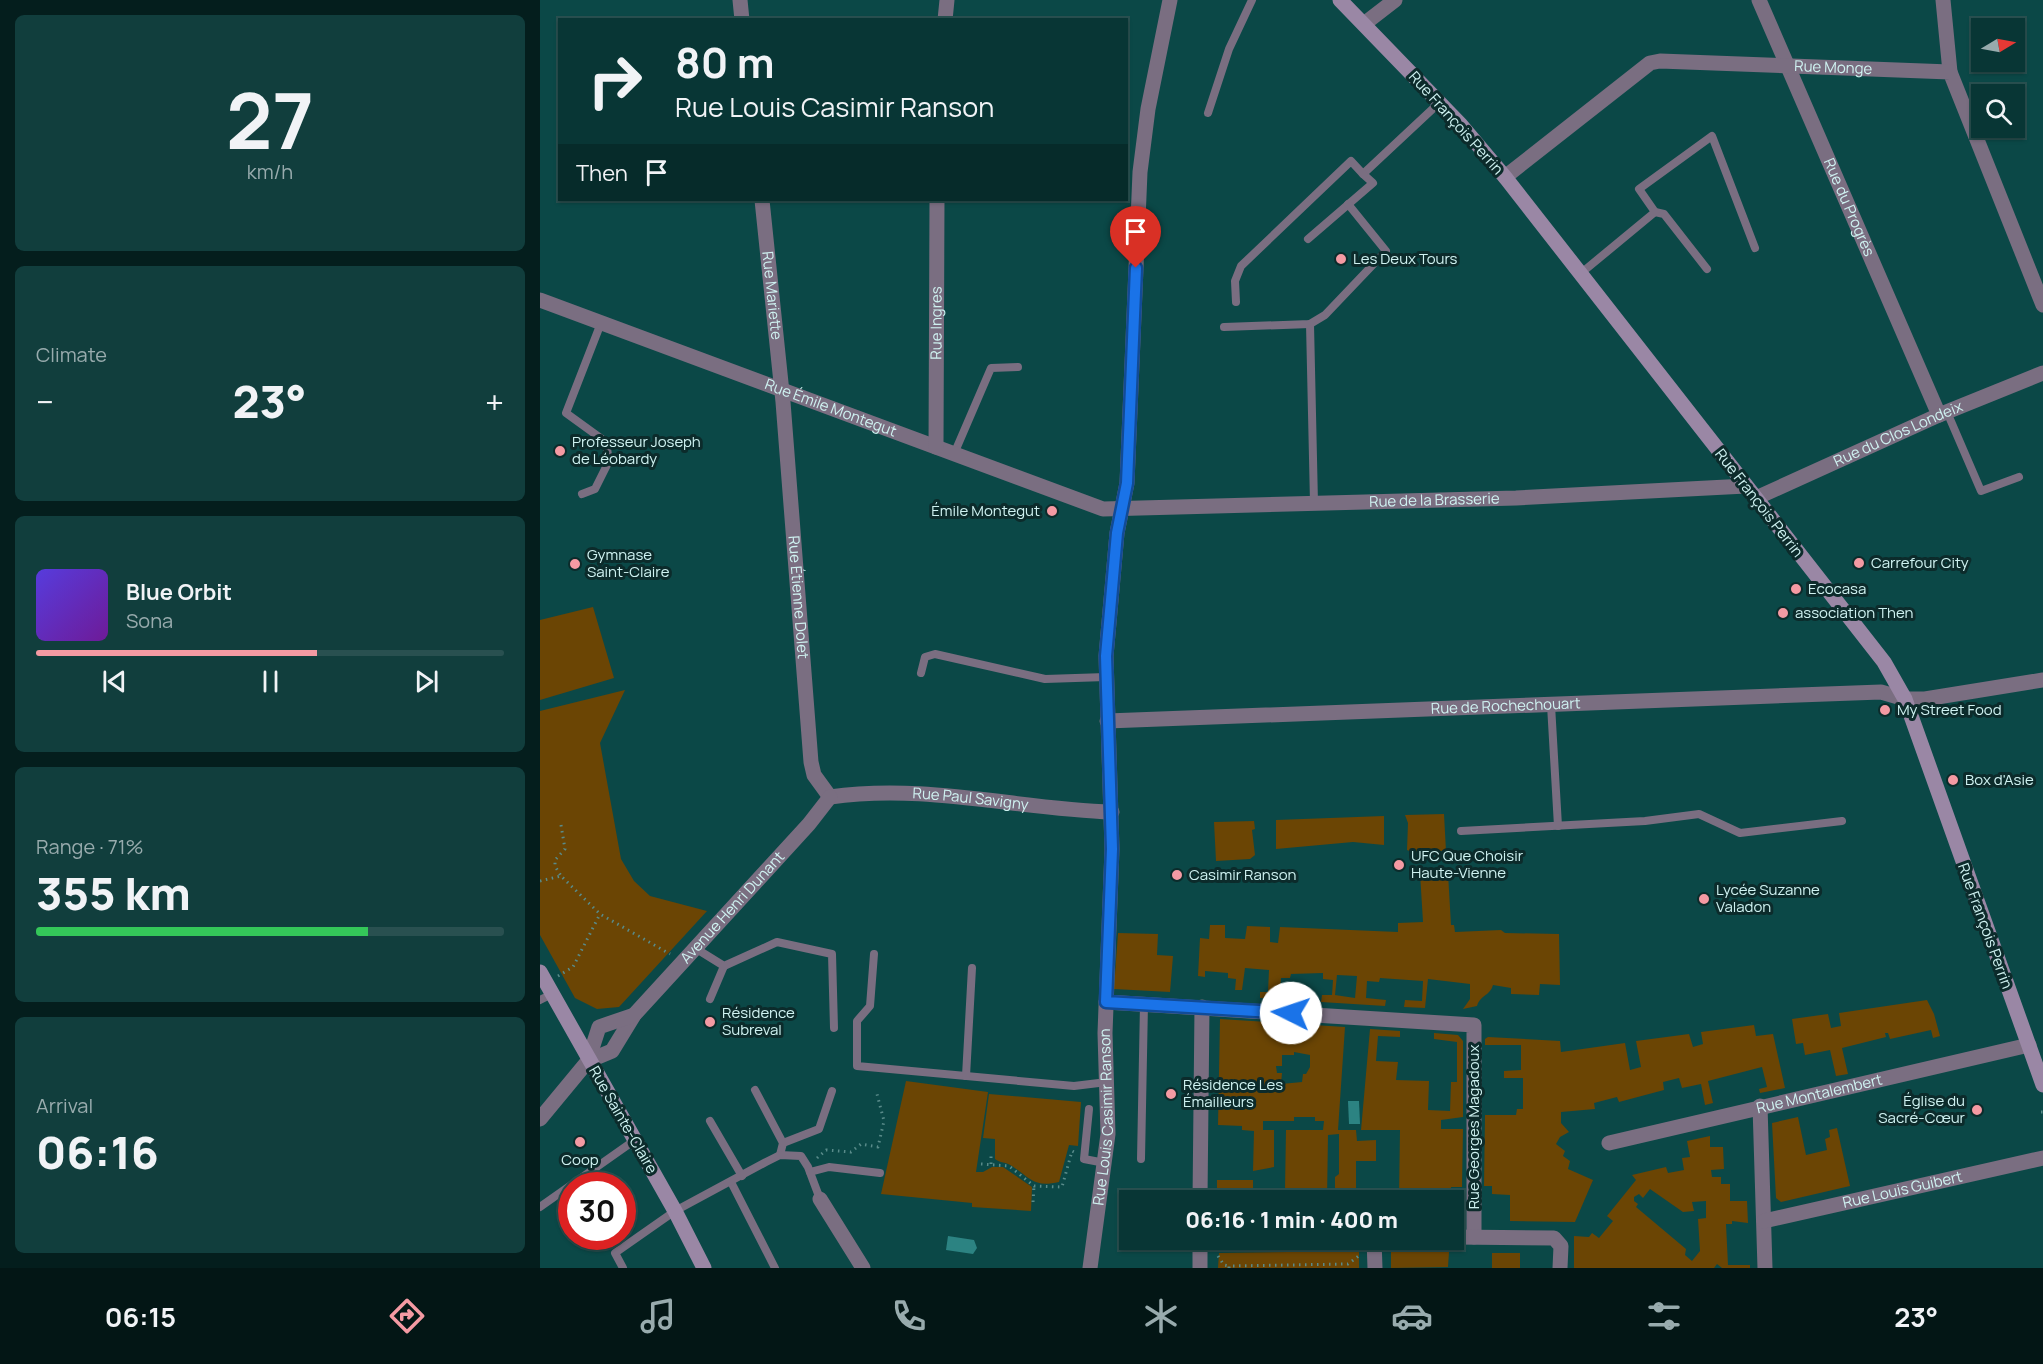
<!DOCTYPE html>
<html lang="en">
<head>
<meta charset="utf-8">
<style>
	:root { --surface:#083635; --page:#113e3d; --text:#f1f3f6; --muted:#98abad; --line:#295050; --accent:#f49aa3 }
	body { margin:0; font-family:Manrope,sans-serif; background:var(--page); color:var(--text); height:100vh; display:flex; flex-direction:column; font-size:22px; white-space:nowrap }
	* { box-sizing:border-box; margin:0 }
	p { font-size:20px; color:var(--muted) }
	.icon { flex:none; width:33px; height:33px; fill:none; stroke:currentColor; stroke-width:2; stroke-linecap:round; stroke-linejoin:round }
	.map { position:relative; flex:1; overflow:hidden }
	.sheet { display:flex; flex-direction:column; gap:15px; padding:15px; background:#041e1d; width:540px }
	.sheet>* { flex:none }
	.hud { position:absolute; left:18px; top:18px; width:570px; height:183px; border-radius:0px; box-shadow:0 2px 4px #0004,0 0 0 2px var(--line); background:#083635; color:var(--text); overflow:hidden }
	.needle { width:39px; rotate:80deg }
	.fabs { position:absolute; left:1431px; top:18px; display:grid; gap:12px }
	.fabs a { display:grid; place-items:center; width:54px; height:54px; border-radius:0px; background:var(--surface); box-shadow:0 2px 4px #0004,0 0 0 2px var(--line); font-size:30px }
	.speed { position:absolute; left:18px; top:1172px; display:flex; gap:12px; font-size:30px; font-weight:700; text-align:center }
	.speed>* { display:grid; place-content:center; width:78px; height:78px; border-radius:50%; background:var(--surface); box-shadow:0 2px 4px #0004,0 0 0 2px var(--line); line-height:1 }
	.speed .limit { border:9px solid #d22; background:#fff; color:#111 }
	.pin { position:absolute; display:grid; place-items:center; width:51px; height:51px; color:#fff; margin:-62px -26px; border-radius:50% 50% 50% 0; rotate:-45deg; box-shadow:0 0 6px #0007 }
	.pin .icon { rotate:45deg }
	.me { position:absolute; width:66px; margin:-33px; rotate:274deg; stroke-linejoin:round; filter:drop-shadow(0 0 4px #0008) }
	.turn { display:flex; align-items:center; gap:21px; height:126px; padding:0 18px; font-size:27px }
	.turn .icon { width:78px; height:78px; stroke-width:2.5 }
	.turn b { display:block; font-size:42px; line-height:51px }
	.then { display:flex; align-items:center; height:57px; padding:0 18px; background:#0003; gap:12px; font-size:22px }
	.big { font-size:45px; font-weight:800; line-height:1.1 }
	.sheet .widget { flex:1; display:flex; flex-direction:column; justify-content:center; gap:9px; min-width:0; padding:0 21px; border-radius:9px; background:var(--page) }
	.sheet .dial { align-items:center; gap:0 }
	.dial b { font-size:78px; line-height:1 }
	.song { display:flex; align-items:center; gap:18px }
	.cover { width:72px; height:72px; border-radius:9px; background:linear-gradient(135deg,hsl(250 70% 55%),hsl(280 70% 35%)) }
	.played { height:6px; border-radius:3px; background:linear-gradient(90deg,var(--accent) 60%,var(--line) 60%) }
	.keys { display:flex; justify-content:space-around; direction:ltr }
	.heat { display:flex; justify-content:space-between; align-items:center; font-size:33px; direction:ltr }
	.charge { height:9px; border-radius:4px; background:linear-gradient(90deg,#34c759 71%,var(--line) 0) }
	.trip { position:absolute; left:579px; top:1190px; width:345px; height:60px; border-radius:0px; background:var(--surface); box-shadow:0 2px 4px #0004,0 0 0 2px var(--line); font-weight:800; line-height:60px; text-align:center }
	.tabs { display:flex; height:96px; justify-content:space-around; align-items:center; background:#031615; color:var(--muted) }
	.tabs .icon { width:42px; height:42px }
	.tabs .selected { color:var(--accent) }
	.tabs b { font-size:27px; color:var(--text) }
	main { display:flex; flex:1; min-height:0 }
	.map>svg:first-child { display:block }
	.green { fill:#6b4504; fill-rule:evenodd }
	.water { fill:#2c8382 }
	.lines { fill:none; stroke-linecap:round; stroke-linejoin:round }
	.path { stroke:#598b8a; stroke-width:3; stroke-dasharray:1.5 4.5; stroke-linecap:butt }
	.lane { stroke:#7a6e81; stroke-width:8 }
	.street { stroke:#7a6e81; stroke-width:15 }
	.secondary { stroke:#9a87a5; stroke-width:15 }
	.route-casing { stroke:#114b97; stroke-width:15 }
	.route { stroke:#1a73e8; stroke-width:10 }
	.poi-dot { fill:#f49aa3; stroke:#0c2b2b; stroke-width:2 }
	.labels { text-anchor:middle; stroke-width:6; stroke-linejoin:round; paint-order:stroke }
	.street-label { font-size:15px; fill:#cff2f1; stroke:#0c2b2b }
	.poi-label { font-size:15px; fill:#cff2f1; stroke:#0c2b2b; text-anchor:start }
</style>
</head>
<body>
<main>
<section class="sheet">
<div class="widget dial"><b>27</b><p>km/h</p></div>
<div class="widget"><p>Climate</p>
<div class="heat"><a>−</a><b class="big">23°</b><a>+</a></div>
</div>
<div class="widget">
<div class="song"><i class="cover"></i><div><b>Blue Orbit</b><p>Sona</p></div></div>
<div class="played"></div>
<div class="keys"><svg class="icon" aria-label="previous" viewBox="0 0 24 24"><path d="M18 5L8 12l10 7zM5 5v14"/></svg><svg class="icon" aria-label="pause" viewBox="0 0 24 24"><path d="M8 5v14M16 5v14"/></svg><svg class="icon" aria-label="next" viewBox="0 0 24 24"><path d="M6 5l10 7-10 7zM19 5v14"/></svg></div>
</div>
<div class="widget"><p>Range · 71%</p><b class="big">355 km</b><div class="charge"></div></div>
<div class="widget"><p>Arrival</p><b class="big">06:16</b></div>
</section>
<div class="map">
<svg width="1503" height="1268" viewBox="0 0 1503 1268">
	<rect width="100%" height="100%" fill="#0b4847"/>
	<g class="green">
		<path d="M53 607 74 678 0 700V620Z"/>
		<path d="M85 690 60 743 81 859 94 881 110 896 167 911 79 1007 57 1009 35 998 0 935V711Z"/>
		<path d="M904 814 906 851C898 851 873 853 867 850L868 823 865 815Z"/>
		<path d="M844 816V845L813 842 736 849V820Z"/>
		<path d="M714 821 715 829 712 830 715 855 710 859 676 861 674 822Z"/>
		<path d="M880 873H908L911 925H914L915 932 961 930 965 933 1019 934 1020 985 1000 984 999 995 971 994V988L953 985C951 995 939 996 937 1006L923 1009 930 999V984L888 979 885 1008 864 1007 865 1000 882 1001 883 981 840 978 839 982 827 981 826 998 846 1000 845 1006 781 1002 782 995H792L793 980 783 979V973L751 974 750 978H741L740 991 767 995 766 1001 720 998V992H728L729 970 705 968 702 990H695L696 979 688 978V973L665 971V977L658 976 660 938 669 939 670 925H685V938L705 939 707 926 730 927V942L738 943 740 927 858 932V923L883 922ZM797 975 817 976 815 998 795 995Z"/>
		<path d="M578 933 618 934 617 955 633 956 630 992 574 989Z"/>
		<path d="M1387 1000 1394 1014 1400 1036 1393 1038 1391 1030 1350 1039 1348 1033H1345L1346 1037 1302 1048 1308 1074 1296 1076 1290 1050 1265 1055 1263 1043 1256 1044 1252 1019 1288 1014 1291 1028 1301 1026 1299 1013Z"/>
		<path d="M680 1019 805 1027 798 1130H816L817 1141 836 1140V1161H816V1192L795 1191V1177L799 1174V1134L788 1135 787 1200H778V1190L745 1189 746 1130H783L784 1121H775V1117H754V1121H723V1130H734V1167L713 1171 714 1131 702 1130V1126L678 1125ZM754 1052 770 1055V1067L766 1074H763L762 1082 741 1084 742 1073H737L736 1066H742V1055H754Z"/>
		<path d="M1214 1025 1216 1036 1233 1034 1245 1088 1220 1093 1219 1089 1227 1087 1222 1067 1168 1081 1173 1103 1165 1105 1161 1084 1142 1088 1139 1078 1123 1082 1124 1090 1079 1102 1077 1097 1054 1103 1055 1109 1021 1112V1123L1029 1132 1020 1137 1016 1144 1025 1151 1023 1156 1030 1161 1028 1169 1053 1180 1035 1222 970 1221V1195L952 1194V1186H944L945 1115H976L977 1109H983V1078H964V1071L981 1070V1045H945V1039L948 1037 1020 1041 1021 1052 1085 1043 1090 1070 1101 1067 1096 1041 1149 1034 1153 1047 1163 1044 1161 1032Z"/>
		<path d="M830 1029 860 1031V1037L838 1036 836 1061 858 1062 856 1080 889 1081 888 1110 910 1111 911 1082H917V1042L894 1039V1033L918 1035 923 1041V1117L901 1120V1129H923L922 1187H911V1194L859 1196 860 1130H821Z"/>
		<path d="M366 1081 448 1092 436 1172H443L452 1167H463L492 1187 491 1211 432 1207V1203L341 1194Z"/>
		<path d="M449 1094 541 1102 538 1146 529 1145 519 1182C494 1188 490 1178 472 1166 466 1162 460 1163 455 1159V1139L443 1138Z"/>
		<path d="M1258 1117 1266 1155 1287 1150 1285 1139 1290 1137 1289 1130 1297 1128 1310 1186 1241 1202 1236 1198 1232 1123Z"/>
		<path d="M1170 1136V1147H1183L1184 1169 1171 1170 1172 1177H1181V1184H1190V1201H1207L1208 1223 1192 1221V1224H1186L1188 1265H1210V1268H1182L1177 1264 1174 1268H1034V1236L1049 1237 1052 1233 1059 1238 1073 1221 1067 1216 1096 1180 1092 1175 1126 1167 1128 1173 1144 1170 1142 1158 1150 1157 1147 1141ZM1110 1189 1143 1212 1154 1211 1152 1202 1166 1201V1218L1158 1219 1160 1251 1152 1261 1145 1255 1146 1249 1096 1207 1098 1204 1094 1201V1197L1099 1194 1103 1198Z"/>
		<rect x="677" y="1180" width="36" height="18"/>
		<path d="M819 1251V1268H678L679 1253Z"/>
		<path d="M851 1252H909L908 1267 851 1268Z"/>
		<rect x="952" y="1253" width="28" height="15"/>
	</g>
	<g class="water">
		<path d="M808 1101H819L820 1124H809Z"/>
		<path d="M408 1236 434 1240 437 1248 433 1254 406 1250Z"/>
	</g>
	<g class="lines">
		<g class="path">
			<path d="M21 825 25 849 15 860V866L21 876"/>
			<path d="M0 881 21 876 60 914 130 954"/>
			<path d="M18 976 33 967 60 914"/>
			<path d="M1501 1112H1503"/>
			<path d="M277 1158 286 1150 311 1152 321 1144 338 1147 344 1121 337 1094"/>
			<path d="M441 1164 469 1166 494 1186 522 1187 532 1151 534 1152"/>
			<path d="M451 1164V1153"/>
			<path d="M493 1202 494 1186"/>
			<path d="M678 1256 684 1265 689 1266"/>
			<path d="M689 1268V1266L808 1264 820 1255"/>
		</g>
		<g class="lane">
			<path d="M668 113 689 49 712 0"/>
			<path d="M1115 212 1124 214 1167 269"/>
			<path d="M768 239 833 183 823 174 899 103"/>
			<path d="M1040 274 1115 212 1099 189 1172 136 1215 248"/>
			<path d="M696 302 695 281 701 266 811 161 823 174"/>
			<path d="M770 324 774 503"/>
			<path d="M684 327 770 324 785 315 846 251 808 204"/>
			<path d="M1407 412 1441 491 1479 477"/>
			<path d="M414 454 451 368 478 367"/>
			<path d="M42 494 55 489 69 461 66 442 26 413 61 323"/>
			<path d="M381 673 385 657 395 654 505 679 566 677"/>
			<path d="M1011 705 1018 826"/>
			<path d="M921 831 1105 821 1159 814 1200 833 1302 821"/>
			<path d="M155 948 184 966 237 942 292 954 294 1028"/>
			<path d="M334 954 330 1006 317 1021V1066L534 1086 567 1082"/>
			<path d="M170 999 184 966"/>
			<path d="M0 1000 12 994"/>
			<path d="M426 1076 432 968"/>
			<path d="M215 1090 243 1143 240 1155"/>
			<path d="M549 1109 544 1159 565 1163"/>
			<path d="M170 1121 202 1176"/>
			<path d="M243 1143 279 1129 292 1091"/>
			<path d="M601 1159 604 1004"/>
			<path d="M270 1172 289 1167 340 1173"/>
			<path d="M191 1182 235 1268"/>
			<path d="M0 1207 95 1140"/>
			<path d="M83 1268 75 1253 135 1211 226 1162 240 1155 261 1156 268 1167 280 1199"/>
		</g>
		<g class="street">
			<path d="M200 0 202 20"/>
			<path id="s1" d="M1219 0 1399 415"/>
			<path d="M1403 0 1410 72"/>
			<path d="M405 20 407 0"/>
			<path d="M824 24 855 0"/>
			<path id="s2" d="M965 177 1110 63 1120 61 1410 72 1503 305"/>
			<path id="s3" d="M222 200 243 402 271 762 274 775 290 797"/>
			<path id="s4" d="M0 300 563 509 976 498 1206 486"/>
			<path id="s5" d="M396 447 397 200"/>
			<path id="s6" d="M1216 498 1399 415 1503 373"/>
			<path id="s7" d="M567 721 1341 692 1365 699H1385L1503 680"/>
			<path id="s8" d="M290 797C385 783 477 809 572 812"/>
			<path d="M566 1002 934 1025V1237"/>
			<path id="s9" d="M48 1061 72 1051 94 1015 269 824 290 797"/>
			<path d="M1220 1106 1225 1268"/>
			<path d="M0 1119 48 1061 59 1027 94 1015"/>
			<path id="s10" d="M1069 1143 1489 1045"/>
			<path d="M280 1199 323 1268"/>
			<path d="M660 1200 662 1007"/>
			<path id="s11" d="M1224 1221 1503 1158"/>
			<path d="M914 1237 1014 1238 1021 1246 1020 1268"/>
			<path d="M834 1239 835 1268"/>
			<path id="s12" d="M550 1268 568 1134 565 1033 572 849 566 656 577 533 587 483 600 172 608 109 630 0"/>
			<path d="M660 1268V1239"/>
		</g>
		<g class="secondary">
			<path d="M800 0 921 125 965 177 1344 662 1365 699 1503 1085"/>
			<path d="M0 972 135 1211 164 1268"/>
		</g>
	</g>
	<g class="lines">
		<defs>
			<path id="route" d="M596 268 587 483 577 533 566 656 572 849 566 1002 751 1013"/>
		</defs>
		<use href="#route" class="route-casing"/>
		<use href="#route" class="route"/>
	</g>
	<g class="poi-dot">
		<circle cx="801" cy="259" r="6"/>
		<circle cx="20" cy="451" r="6"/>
		<circle cx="512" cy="511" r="6"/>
		<circle cx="1319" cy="563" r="6"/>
		<circle cx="35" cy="564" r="6"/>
		<circle cx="1256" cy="589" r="6"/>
		<circle cx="1243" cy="613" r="6"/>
		<circle cx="1345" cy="710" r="6"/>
		<circle cx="1413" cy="780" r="6"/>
		<circle cx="859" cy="865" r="6"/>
		<circle cx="637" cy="875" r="6"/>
		<circle cx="1164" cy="899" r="6"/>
		<circle cx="170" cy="1022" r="6"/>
		<circle cx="631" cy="1094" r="6"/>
		<circle cx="1437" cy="1110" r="6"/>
		<circle cx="40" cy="1142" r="6"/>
	</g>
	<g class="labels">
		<g class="street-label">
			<text dy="5" stroke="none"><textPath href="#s2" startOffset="368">Rue Monge</textPath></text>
			<text transform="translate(916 123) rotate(48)" y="5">Rue François Perrin</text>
			<text dy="5" stroke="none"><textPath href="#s1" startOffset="226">Rue du Progrès</textPath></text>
			<text dy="5" stroke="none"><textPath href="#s3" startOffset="96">Rue Mariette</textPath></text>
			<text dy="5" stroke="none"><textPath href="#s5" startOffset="124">Rue Ingres</textPath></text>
			<text dy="5" stroke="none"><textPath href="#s4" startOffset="310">Rue Émile Montegut</textPath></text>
			<text dy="5" stroke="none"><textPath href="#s6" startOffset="156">Rue du Clos Londeix</textPath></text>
			<text dy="5" stroke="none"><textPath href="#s4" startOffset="932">Rue de la Brasserie</textPath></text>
			<text transform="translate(1219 503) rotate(52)" y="5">Rue François Perrin</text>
			<text dy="5" stroke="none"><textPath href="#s3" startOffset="399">Rue Étienne Dolet</textPath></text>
			<text dy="5" stroke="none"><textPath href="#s7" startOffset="399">Rue de Rochechouart</textPath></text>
			<text dy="5" stroke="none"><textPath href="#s8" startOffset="141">Rue Paul Savigny</textPath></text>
			<text dy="5" stroke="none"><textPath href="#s9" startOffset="214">Avenue Henri Dunant</textPath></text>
			<text transform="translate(1445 926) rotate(70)" y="5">Rue François Perrin</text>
			<text dy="5" stroke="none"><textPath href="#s10" startOffset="216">Rue Montalembert</textPath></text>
			<text dy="5" stroke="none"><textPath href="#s12" startOffset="152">Rue Louis Casimir Ranson</textPath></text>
			<text transform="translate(83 1120) rotate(60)" y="5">Rue Sainte-Claire</text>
			<text transform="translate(934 1127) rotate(-90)" y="5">Rue Georges Magadoux</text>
			<text dy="5" stroke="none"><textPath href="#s11" startOffset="142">Rue Louis Guibert</textPath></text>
		</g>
		<g class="poi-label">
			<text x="813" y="264">Les Deux Tours</text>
			<text x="32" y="447">Professeur Joseph<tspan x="32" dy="17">de Léobardy</tspan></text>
			<text x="500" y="516" text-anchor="end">Émile Montegut</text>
			<text x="47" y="560">Gymnase<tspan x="47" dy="17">Saint-Claire</tspan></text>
			<text x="1331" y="568">Carrefour City</text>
			<text x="1268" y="594">Ecocasa</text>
			<text x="1255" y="618">association Then</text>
			<text x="1357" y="715">My Street Food</text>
			<text x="1425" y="785">Box d'Asie</text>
			<text x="871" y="861">UFC Que Choisir<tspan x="871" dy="17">Haute-Vienne</tspan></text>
			<text x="649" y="880">Casimir Ranson</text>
			<text x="1176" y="895">Lycée Suzanne<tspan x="1176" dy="17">Valadon</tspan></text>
			<text x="182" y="1018">Résidence<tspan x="182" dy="17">Subreval</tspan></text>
			<text x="643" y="1090">Résidence Les<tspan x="643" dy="17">Émailleurs</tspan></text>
			<text x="1425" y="1106" text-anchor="end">Église du<tspan x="1425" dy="17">Sacré-Cœur</tspan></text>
			<text x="40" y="1165" text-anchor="middle">Coop</text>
		</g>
	</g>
</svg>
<div class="fabs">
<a><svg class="needle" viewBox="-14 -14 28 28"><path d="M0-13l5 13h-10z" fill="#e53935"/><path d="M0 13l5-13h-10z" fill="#98abad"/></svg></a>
<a><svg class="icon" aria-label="search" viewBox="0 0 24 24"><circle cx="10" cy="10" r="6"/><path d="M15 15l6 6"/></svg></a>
</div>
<div class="speed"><div class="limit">30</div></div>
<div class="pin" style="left:596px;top:268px;background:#d93025"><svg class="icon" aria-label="arrive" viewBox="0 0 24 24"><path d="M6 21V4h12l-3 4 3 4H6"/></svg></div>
<svg class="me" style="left:751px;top:1013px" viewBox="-20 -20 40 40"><circle r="19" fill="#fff"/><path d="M0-13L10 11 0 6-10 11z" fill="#1a73e8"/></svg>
<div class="trip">06:16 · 1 min · 400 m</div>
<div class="hud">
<div class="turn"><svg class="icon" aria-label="right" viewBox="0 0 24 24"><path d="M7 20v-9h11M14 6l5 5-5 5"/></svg><div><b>80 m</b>Rue Louis Casimir Ranson</div></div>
<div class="then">Then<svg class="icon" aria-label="arrive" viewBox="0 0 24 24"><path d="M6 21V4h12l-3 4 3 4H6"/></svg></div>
</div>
</div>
</main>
<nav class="tabs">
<b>06:15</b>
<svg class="icon selected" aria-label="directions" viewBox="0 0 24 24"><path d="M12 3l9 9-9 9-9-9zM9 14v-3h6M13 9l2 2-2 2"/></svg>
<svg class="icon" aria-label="music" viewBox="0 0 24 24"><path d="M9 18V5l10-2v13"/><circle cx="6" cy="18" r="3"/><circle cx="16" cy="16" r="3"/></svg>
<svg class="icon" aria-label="phone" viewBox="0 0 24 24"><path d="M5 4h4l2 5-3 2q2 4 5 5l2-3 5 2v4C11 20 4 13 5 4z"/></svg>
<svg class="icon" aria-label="climate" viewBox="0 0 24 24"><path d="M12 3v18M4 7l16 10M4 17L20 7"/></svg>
<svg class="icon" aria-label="car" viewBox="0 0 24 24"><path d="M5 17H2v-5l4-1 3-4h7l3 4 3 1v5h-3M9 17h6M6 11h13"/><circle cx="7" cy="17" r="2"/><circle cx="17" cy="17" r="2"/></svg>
<svg class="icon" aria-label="filters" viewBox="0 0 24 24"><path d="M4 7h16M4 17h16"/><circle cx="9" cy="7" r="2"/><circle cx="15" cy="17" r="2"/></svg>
<b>23°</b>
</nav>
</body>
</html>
